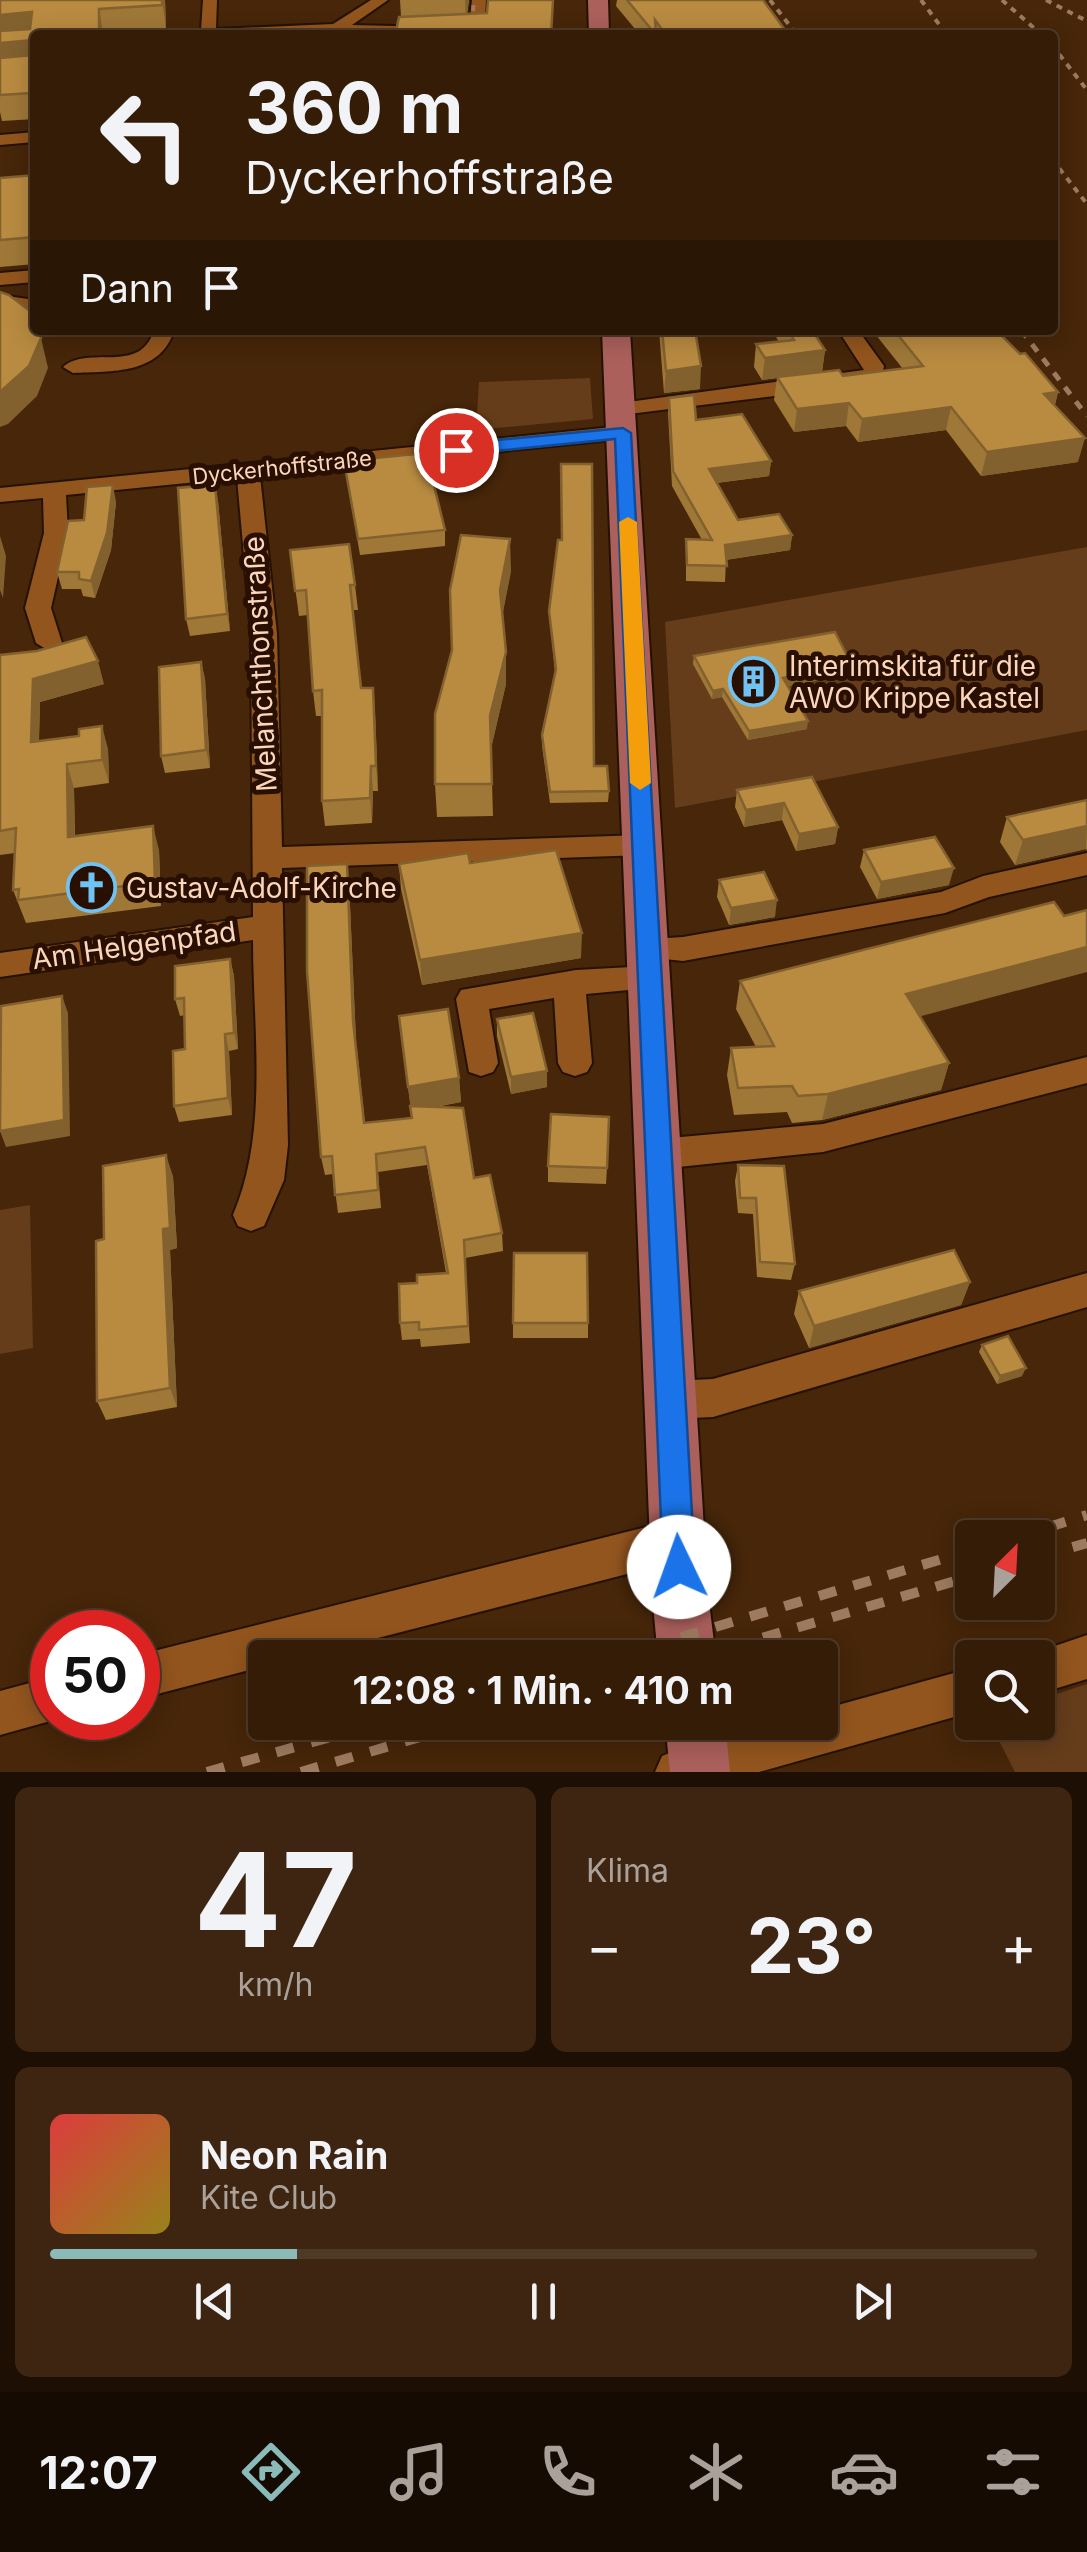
<!DOCTYPE html>
<html lang="de">
<head>
<meta charset="utf-8">
<style>
	:root { --surface:#351c07; --page:#3d2511; --text:#f1f3f6; --muted:#aaa19b; --line:#4f3a28; --accent:#8bbbb9 }
	body { margin:0; font-family:Inter,sans-serif; background:var(--page); color:var(--text); height:100vh; display:flex; flex-direction:column; font-size:38px; white-space:nowrap }
	* { box-sizing:border-box; margin:0 }
	p { font-size:32px; color:var(--muted) }
	.icon { flex:none; width:55px; height:55px; fill:none; stroke:currentColor; stroke-width:2; stroke-linecap:round; stroke-linejoin:round }
	.map { position:relative; height:1772px; overflow:hidden }
	.side { display:flex; flex-direction:column; gap:15px; padding:15px; background:#1d0f04; flex:1 }
	.side>* { flex:none }
	.banner { position:absolute; left:30px; top:30px; width:1028px; height:305px; border-radius:10px; box-shadow:0 5px 25px #0003,0 0 0 2px var(--line); background:#351c07; color:var(--text); overflow:hidden }
	.needle { width:65px; rotate:24deg }
	.fabs { position:absolute; left:955px; top:1520px; display:grid; gap:20px }
	.fabs a { display:grid; place-items:center; width:100px; height:100px; border-radius:10px; background:var(--surface); box-shadow:0 5px 25px #0003,0 0 0 2px var(--line); font-size:50px }
	.speed { position:absolute; left:30px; top:1610px; display:flex; gap:20px; font-size:50px; font-weight:700; text-align:center }
	.speed>* { display:grid; place-content:center; width:130px; height:130px; border-radius:50%; background:var(--surface); box-shadow:0 5px 25px #0003,0 0 0 2px var(--line); line-height:1 }
	.speed .limit { border:15px solid #d22; background:#fff; color:#111 }
	.pin { position:absolute; display:grid; place-items:center; width:85px; height:85px; color:#fff; margin:-42px; border:5px solid #fff; border-radius:50%; box-shadow:0 2px 10px #0007 }
	.me { position:absolute; width:110px; margin:-55px; rotate:357deg; stroke-linejoin:round; filter:drop-shadow(0 0 8px #0008) }
	.turn { display:flex; align-items:center; gap:35px; height:210px; padding:0 50px; font-size:45px }
	.turn .icon { width:130px; height:130px; stroke-width:2.5 }
	.turn b { display:block; font-size:70px; line-height:85px }
	.then { display:flex; align-items:center; height:95px; padding:0 50px; background:#0003; gap:20px; font-size:38px }
	.big { font-size:75px; font-weight:700; line-height:1.1 }
	.side .card { flex:1; display:flex; flex-direction:column; justify-content:center; gap:15px; min-width:0; padding:0 35px; border-radius:15px; background:var(--page) }
	.side .dial { align-items:center; gap:0 }
	.dial b { font-size:130px; line-height:1 }
	.song { display:flex; align-items:center; gap:30px }
	.cover { width:120px; height:120px; border-radius:15px; background:linear-gradient(135deg,hsl(0 70% 55%),hsl(50 70% 35%)) }
	.played { height:10px; border-radius:5px; background:linear-gradient(90deg,var(--accent) 25%,var(--line) 25%) }
	.keys { display:flex; justify-content:space-around; direction:ltr }
	.heat { display:flex; justify-content:space-between; align-items:center; font-size:55px; direction:ltr }
	.side .tiles { flex:1; display:grid; gap:15px; grid-template-columns:1fr 1fr }
	.card:last-child { grid-column:span 2 }
	.trip { position:absolute; left:248px; top:1640px; width:590px; height:100px; border-radius:10px; background:var(--surface); box-shadow:0 5px 25px #0003,0 0 0 2px var(--line); font-weight:700; line-height:100px; text-align:center }
	.tab-bar { display:flex; height:160px; justify-content:space-around; align-items:center; background:#150b03; color:var(--muted) }
	.tab-bar .icon { width:70px; height:70px }
	.tab-bar .on { color:var(--accent) }
	.tab-bar b { font-size:45px; color:var(--text) }
	.map>svg:first-child { display:block }
	.green { fill:#653d1b }
	.lines { fill:none; stroke-linecap:round; stroke-linejoin:round }
	.minor-casing { stroke:#251203; stroke-width:4 }
	.major-casing { stroke:#251203; stroke-width:4 }
	.minor { fill:#93551e; fill-rule:evenodd }
	.major { fill:#ab605c; fill-rule:evenodd }
	.rail-far2 { stroke:#9e7b60; stroke-width:4; stroke-dasharray:6 6; stroke-linecap:butt }
	.rail-far1 { stroke:#9e7b60; stroke-width:5; stroke-dasharray:9 9; stroke-linecap:butt }
	.rail { stroke:#9e7b60; stroke-width:10; stroke-dasharray:18 18; stroke-linecap:butt }
	.wall { fill:#9f7838 }
	.shaded-wall { fill:#82612e }
	.building { fill:#b98b41; stroke:#82612e; stroke-width:2.5 }
	.route { fill:#1a73e8; stroke:#114b97; stroke-width:2.5 }
	.slow { fill:#f59e0b }
	.labels { text-anchor:middle; stroke-width:10; stroke-linejoin:round; paint-order:stroke }
	.far-street-label { font-size:22px; fill:#fbd6bd; stroke:#290f00 }
	.street-label { font-size:28px; fill:#fbd6bd; stroke:#290f00 }
	.poi-label { font-size:28px; fill:#fbd6bd; stroke:#290f00; text-anchor:start }
</style>
</head>
<body>
<div class="map">
<svg width="1087" height="1772" viewBox="0 0 1087 1772">
	<rect width="100%" height="100%" fill="#472609"/>
	<g class="green">
		<path d="M590 378 593 419 476 430 479 382Z"/>
		<path d="M1087 547V730L675 808 665 622Z"/>
		<path d="M30 1205 33 1348 0 1354V1210Z"/>
		<path d="M1087 1684V1772H1015L990 1723 1038 1722V1700Z"/>
	</g>
	<g class="lines">
		<defs>
			<g id="minor">
				<path d="M203 0H217L216 29 333 24 371 0H388L352 25 434 27 442 32 189 35 201 30Z"/>
				<path d="M472 0H486L484 35H468Z"/>
				<path d="M35 132V142L0 145V135Z"/>
				<path d="M35 270V282L0 285V273Z"/>
				<path d="M0 295 35 300V312L0 307Z"/>
				<path d="M154 330H174C161 375 111 371 73 373L63 367C89 344 140 376 154 330Z"/>
				<path d="M838 330H858L884 366 882 377 864 385 621 415 610 409 621 403 864 370Z"/>
				<path d="M623 426 631 428V438L260 476 277 634 282 847 643 835 653 838 658 845 653 852 643 855 282 868 288 1145 284 1180 264 1226 251 1231 238 1226 233 1215C269 1132 253 1029 253 940L0 977V953L253 917 251 634 237 478 66 495 68 533 51 608 62 643 49 651 36 643 25 608 44 533 43 498 0 502V488Z"/>
				<path d="M1087 853V875L989 897 945 913 683 961 637 956 632 948 637 940 683 937 941 892 983 876Z"/>
				<path d="M650 966 661 969 666 978 661 987 586 994 592 1063 587 1072 575 1076 563 1072 558 1063 554 998 489 1009 498 1063 493 1072 481 1076 469 1072 456 999 461 990 576 970Z"/>
				<path d="M1087 1057V1083L823 1152 659 1169 647 1164 642 1154 647 1144 659 1139 823 1124Z"/>
				<path d="M1087 1273V1307L713 1417 670 1419 656 1413 650 1400 656 1387 670 1381 713 1379Z"/>
				<path d="M678 1519 693 1525 699 1540 693 1555 678 1561 300 1658H265V1666L138 1699V1655Z"/>
				<path d="M1087 1635V1679L1038 1694V1658L1023 1657Z"/>
				<path d="M972 1668V1712L759 1772H655L662 1756C712 1735 766 1722 820 1722V1710Z"/>
				<path d="M52 1677V1718H61L0 1735V1691Z"/>
			</g>
			<g id="major">
				<path d="M588 0H608L609 35H589Z"/>
				<path d="M602 330H630L708 1594 716 1658H658L652 1594Z"/>
				<path d="M665 1722H725L730 1772H670Z"/>
			</g>
		</defs>
		<use href="#minor" class="minor-casing"/>
		<use href="#major" class="major-casing"/>
		<use href="#minor" class="minor"/>
		<use href="#major" class="major"/>
		<g class="rail-far2">
			<path d="M770 0 797 35"/>
			<path d="M921 0 947 35"/>
			<path d="M1002 0 1042 35"/>
			<path d="M1046 0 1087 21"/>
			<path d="M471 35 474 0"/>
			<path d="M1052 45 1087 90"/>
			<path d="M1052 159 1087 204"/>
		</g>
		<path class="rail-far1" d="M1021 330 1087 416"/>
		<g class="rail">
			<path d="M1014 1538 1087 1515"/>
			<path d="M1038 1557 1087 1543"/>
			<path d="M612 1658 972 1550"/>
			<path d="M694 1658 972 1576"/>
			<path d="M207 1772 383 1722"/>
			<path d="M301 1772 471 1722"/>
		</g>
	</g>
	<g class="wall">
		<path d="M0 0H165L166 29 35 35V119L2 121 0 112Z"/>
		<path d="M400 0H469L467 14 552 35 401 16Z"/>
		<path d="M617 0H763L788 35H640L616 6Z"/>
		<path d="M35 175V264L0 267V178Z"/>
		<path d="M659 330H695L700 389 664 393Z"/>
		<path d="M772 330H819L818 338 825 350 822 372 843 376 903 369 872 330H996L1058 392 1055 405 1078 462 981 476 946 430 858 442 846 426 794 432 774 400 777 378 762 380 754 367 756 344 779 342Z"/>
		<path d="M669 398 696 420 771 461 769 476 717 483 738 520 792 535 790 550 726 560 725 582 686 581V539L702 540 672 486 668 413Z"/>
		<path d="M344 461 445 530V546L360 555Z"/>
		<path d="M218 501 230 631 190 636 186 619Z"/>
		<path d="M116 502 111 550 95 598 83 596 81 589H62L57 572 84 520Z"/>
		<path d="M290 550 355 585 358 610H353L361 688 375 713 378 791H373L372 823 325 826 322 801V716H316L313 691 308 615 299 616Z"/>
		<path d="M511 571 502 615 506 684 491 748 493 816 437 817 435 784Z"/>
		<path d="M549 611 594 766 609 791 608 802 550 803 542 746V735L555 673Z"/>
		<path d="M0 655 104 684 40 702 39 741 108 749 109 783 74 788 75 836 159 850 161 906 26 923 13 890 15 853 0 855Z"/>
		<path d="M694 656 851 674 788 686 807 729 748 740 722 697 712 699 693 664Z"/>
		<path d="M201 662 205 679 210 768 165 773 161 756Z"/>
		<path d="M812 777 838 827 835 844 796 851 782 820 744 827 735 807 737 790Z"/>
		<path d="M1087 800V851L1086 849 1015 865 1000 842 1007 817Z"/>
		<path d="M864 850 949 885 877 899 860 867Z"/>
		<path d="M470 863 581 958 422 985 401 889 399 864Z"/>
		<path d="M719 880 775 917 729 925 717 897Z"/>
		<path d="M349 883 356 1040 365 1123 412 1118 399 1016 459 1078 461 1102 436 1107 502 1233 503 1251 465 1258 470 1343 421 1347 420 1339 402 1340 400 1323 417 1283 446 1273 427 1165 378 1172 381 1208 338 1213 333 1174 325 1175 321 1157Z"/>
		<path d="M230 959 234 976 238 1049 229 1051 232 1115 179 1122 174 1106 185 1049V1015L180 1016 175 999Z"/>
		<path d="M740 981 920 1016 949 1063 941 1090 822 1120 792 1123 787 1112 734 1115 727 1075 731 1048 756 1047 736 1009Z"/>
		<path d="M497 1019 547 1071V1087L511 1094 497 1036Z"/>
		<path d="M738 1165 795 1264 791 1280 757 1277 753 1214 738 1213 735 1181Z"/>
		<path d="M548 1166 607 1168 606 1184 548 1182Z"/>
		<path d="M173 1176 177 1248 170 1250 177 1407 106 1420 97 1401 104 1239Z"/>
		<path d="M970 1282 961 1305 809 1348 794 1314 799 1291Z"/>
		<rect x="513" y="1323" width="75" height="15"/>
		<path d="M982 1345 1022 1376 997 1384 979 1352Z"/>
	</g>
	<g class="shaded-wall">
		<path d="M162 0H165L166 29Z"/>
		<path d="M465 0H469L466 23Z"/>
		<path d="M99 9 103 33V35H99Z"/>
		<path d="M32 12 37 35 0 39V15Z"/>
		<path d="M32 40 35 52V105L32 93 0 68V43Z"/>
		<path d="M41 338 48 368 37 396 8 424 0 427V392Z"/>
		<path d="M825 350 822 372 762 380 765 358Z"/>
		<path d="M701 366 700 389 664 393 666 371Z"/>
		<path d="M1058 392 1052 415 1044 394Z"/>
		<path d="M849 403 846 426 794 432 797 409Z"/>
		<path d="M951 407 946 430 858 442 862 419Z"/>
		<path d="M1085 438 1078 462 981 476 987 452Z"/>
		<path d="M771 461 769 476 707 484 709 469Z"/>
		<path d="M113 485 116 502 111 550 95 598 91 581Z"/>
		<path d="M215 485 218 501 230 631 227 614Z"/>
		<path d="M792 535 790 550 724 560 725 545Z"/>
		<path d="M0 536 6 556 3 598 0 590Z"/>
		<path d="M510 539 511 571 501 623 500 590Z"/>
		<path d="M506 652V684L491 749 490 716Z"/>
		<path d="M98 661 104 684 40 702 38 765 31 742 33 679Z"/>
		<path d="M201 662 205 679 210 768 206 750Z"/>
		<path d="M852 665 851 674 782 687 783 678Z"/>
		<path d="M373 688 375 713 378 791 376 766Z"/>
		<path d="M723 689 722 697 712 699 713 691Z"/>
		<path d="M808 721 807 729 748 740 749 731Z"/>
		<path d="M102 726 108 749 109 783 102 760Z"/>
		<path d="M67 764 74 788 75 860 68 837Z"/>
		<path d="M371 766 373 791 372 823 370 798Z"/>
		<path d="M784 803 782 820 744 827 746 810Z"/>
		<path d="M153 826 159 850 161 906 155 882Z"/>
		<path d="M1087 826 1086 849 1015 865 1023 840Z"/>
		<path d="M838 827 835 844 796 851 799 834Z"/>
		<path d="M347 864 349 883 356 1040 353 1021Z"/>
		<path d="M954 868 949 885 877 899 881 882Z"/>
		<path d="M777 900 775 917 729 925 731 908Z"/>
		<path d="M582 933 581 958 422 985 420 960Z"/>
		<path d="M1087 947V972L899 1022 906 994Z"/>
		<path d="M230 959 234 976 238 1049 234 1033Z"/>
		<path d="M62 996 68 1013 70 1136 6 1147 0 1131Z"/>
		<path d="M225 1034 229 1051 232 1115 228 1098Z"/>
		<path d="M949 1063 941 1090 822 1120 828 1094Z"/>
		<path d="M547 1071V1087L511 1094V1077Z"/>
		<path d="M459 1078 461 1102 411 1111 408 1087Z"/>
		<path d="M166 1155 173 1176 177 1248 170 1250 177 1407 170 1388 163 1229Z"/>
		<path d="M970 1282 961 1305 809 1348 814 1326Z"/>
		<path d="M1026 1368 1022 1376 997 1384 1000 1376Z"/>
	</g>
	<g class="building">
		<path d="M0 0H162V5L99 9V35H35L32 93 0 95V58L32 55V40L0 43V31L30 29 32 12 0 15Z"/>
		<path d="M488 0H553L551 35H395L399 17 487 13Z"/>
		<path d="M627 0H763L788 34 666 35 655 20 656 35Z"/>
		<path d="M35 175V237L0 240V178Z"/>
		<path d="M0 292 9 295 34 314 35 330H39L41 338 29 366 0 392Z"/>
		<path d="M662 330H695L701 366 666 371Z"/>
		<path d="M788 330H812L825 350 765 358 756 344 794 340Z"/>
		<path d="M894 330H996L1020 354 1025 353 1058 392 1044 394 1085 438 987 452 951 407 862 419 849 403 797 409 777 377 839 370 843 376 923 366Z"/>
		<path d="M694 395 696 420 742 414 771 461 709 469 738 520 779 514 792 535 725 545 727 566 687 565 686 539 712 540 673 471 669 398Z"/>
		<path d="M426 453 445 530 358 539 344 461Z"/>
		<path d="M561 464H592L594 766H607L609 791 550 792 542 735 556 669 549 611 558 540H562Z"/>
		<path d="M113 485 107 533 91 581 79 579V572H57L68 521 84 520 87 487Z"/>
		<path d="M215 485 227 614 186 619 178 488Z"/>
		<path d="M461 535 510 539 500 590 506 652 490 716 492 784H435V714L452 650 450 590Z"/>
		<path d="M349 544 355 585H350L361 688H373L376 766H371L370 798 322 801V690L313 691 306 590 295 591 290 550Z"/>
		<path d="M835 632 852 665 783 678 808 721 749 731 723 689 713 691 694 656Z"/>
		<path d="M86 637 98 661 33 679 31 742 79 736V729L102 726V760L67 764 68 837 153 826 155 882 18 900 19 889 13 890 16 828 0 831V655L37 651Z"/>
		<path d="M201 662 206 750 161 756 159 667Z"/>
		<path d="M812 777 838 827 799 834 784 803 746 810 737 790Z"/>
		<path d="M1087 800V826L1023 840 1007 817Z"/>
		<path d="M935 837 954 868 881 882 864 850Z"/>
		<path d="M556 850 582 933 420 960 399 864 468 853 470 863Z"/>
		<path d="M347 864 353 1021 364 1123 412 1118 410 1106 463 1108 474 1178 490 1175 502 1233 464 1240 468 1326 419 1330V1322L400 1323 399 1284 417 1283V1275L448 1273 425 1147 376 1154 378 1190 335 1195 332 1156 321 1157 307 971V866Z"/>
		<path d="M764 872 777 900 731 908 719 880Z"/>
		<path d="M1054 902 1064 916 1087 910V947L906 994 949 1063 828 1094 798 1096 792 1086 738 1088 731 1048 774 1046 740 981Z"/>
		<path d="M230 959 234 1033 225 1034 228 1098 174 1106 173 1051 185 1049 184 998 175 999V966Z"/>
		<path d="M62 996 64 1120 0 1131 1 1006Z"/>
		<path d="M448 1009 459 1078 408 1087 399 1016Z"/>
		<path d="M533 1013 547 1071 511 1077 497 1019Z"/>
		<path d="M551 1114 609 1117 607 1168 548 1166Z"/>
		<path d="M166 1155 170 1228 163 1229 170 1388 97 1401 96 1241 104 1239 103 1166Z"/>
		<path d="M738 1165 784 1166 795 1264 760 1262 756 1198H740Z"/>
		<path d="M954 1250 970 1282 814 1326 799 1291Z"/>
		<path d="M514 1253H587L588 1323H513Z"/>
		<path d="M1008 1336 1026 1368 1000 1376 982 1345Z"/>
	</g>
	<path class="route" d="M623 428 631 433 695 1567 690 1578 679 1583 668 1578 663 1567 615 439 456 455 447 450 456 444Z"/>
	<path class="slow" d="M628 517 637 522 651 783 640 790 630 783 619 522Z"/>
	<defs>
		<symbol id="building-ring" viewBox="-11 -11 22 22"><circle r="9.5" fill="#290f00" stroke="#70c2f4" stroke-width="1.5"/><path d="M-4-6H4V6H1V3H-1V6H-4ZM-2.5-4.3h1.7v1.8h-1.7ZM.8-4.3h1.7v1.8H.8ZM-2.5-1h1.7V.8h-1.7ZM.8-1h1.7V.8H.8Z" fill="#70c2f4"/></symbol>
		<symbol id="church-ring" viewBox="-11 -11 22 22"><circle r="9.5" fill="#290f00" stroke="#70c2f4" stroke-width="1.5"/><path d="M-1.2-6h2.4v3.5h3.3v2.4h-3.3V6h-2.4V-.1h-3.3v-2.4h3.3Z" fill="#70c2f4"/></symbol>
	</defs>
	<g fill-rule="evenodd">
		<use href="#building-ring" x="726" y="654" width="55" height="55"/>
		<use href="#church-ring" x="64" y="860" width="55" height="55"/>
	</g>
	<g class="labels">
		<g class="far-street-label">
			<text transform="translate(282 467) rotate(-6)" y="8">Dyckerhoffstraße</text>
		</g>
		<g class="street-label">
			<text transform="translate(260 664) rotate(-93)" y="10">Melanchthonstraße</text>
			<text transform="translate(134 945) rotate(-8)" y="10">Am Helgenpfad</text>
		</g>
		<g class="poi-label">
			<text x="789" y="676">Interimskita für die<tspan x="789" dy="32">AWO Krippe Kastel</tspan></text>
			<text x="126" y="898">Gustav-Adolf-Kirche</text>
		</g>
	</g>
</svg>
<div class="fabs">
<a><svg class="needle" viewBox="-14 -14 28 28"><path d="M0-13l5 13h-10z" fill="#e53935"/><path d="M0 13l5-13h-10z" fill="#aaa19b"/></svg></a>
<a><svg class="icon" aria-label="search" viewBox="0 0 24 24"><circle cx="10" cy="10" r="6"/><path d="M15 15l6 6"/></svg></a>
</div>
<div class="speed"><div class="limit">50</div></div>
<div class="pin" style="left:456px;top:450px;background:#d93025"><svg class="icon" aria-label="arrive" viewBox="0 0 24 24"><path d="M6 21V4h12l-3 4 3 4H6"/></svg></div>
<svg class="me" style="left:679px;top:1567px" viewBox="-20 -20 40 40"><circle r="19" fill="#fff"/><path d="M0-13L10 11 0 6-10 11z" fill="#1a73e8"/></svg>
<div class="trip">12:08 · 1 Min. · 410 m</div>
<div class="banner">
<div class="turn"><svg class="icon" aria-label="left" viewBox="0 0 24 24"><path d="M17 20v-9H6M10 6l-5 5 5 5"/></svg><div><b>360 m</b>Dyckerhoffstraße</div></div>
<div class="then">Dann<svg class="icon" aria-label="arrive" viewBox="0 0 24 24"><path d="M6 21V4h12l-3 4 3 4H6"/></svg></div>
</div>
</div>
<section class="side">
<div class="tiles">
<div class="card dial"><b>47</b><p>km/h</p></div>
<div class="card"><p>Klima</p>
<div class="heat"><a>−</a><b class="big">23°</b><a>+</a></div>
</div>
<div class="card">
<div class="song"><i class="cover"></i><div><b>Neon Rain</b><p>Kite Club</p></div></div>
<div class="played"></div>
<div class="keys"><svg class="icon" aria-label="previous" viewBox="0 0 24 24"><path d="M18 5L8 12l10 7zM5 5v14"/></svg><svg class="icon" aria-label="pause" viewBox="0 0 24 24"><path d="M8 5v14M16 5v14"/></svg><svg class="icon" aria-label="next" viewBox="0 0 24 24"><path d="M6 5l10 7-10 7zM19 5v14"/></svg></div>
</div>
</div>
</section>
<nav class="tab-bar">
<b>12:07</b>
<svg class="icon on" aria-label="directions" viewBox="0 0 24 24"><path d="M12 3l9 9-9 9-9-9zM9 14v-3h6M13 9l2 2-2 2"/></svg>
<svg class="icon" aria-label="music" viewBox="0 0 24 24"><path d="M9 18V5l10-2v13"/><circle cx="6" cy="18" r="3"/><circle cx="16" cy="16" r="3"/></svg>
<svg class="icon" aria-label="phone" viewBox="0 0 24 24"><path d="M5 4h4l2 5-3 2q2 4 5 5l2-3 5 2v4C11 20 4 13 5 4z"/></svg>
<svg class="icon" aria-label="climate" viewBox="0 0 24 24"><path d="M12 3v18M4 7l16 10M4 17L20 7"/></svg>
<svg class="icon" aria-label="car" viewBox="0 0 24 24"><path d="M5 17H2v-5l4-1 3-4h7l3 4 3 1v5h-3M9 17h6M6 11h13"/><circle cx="7" cy="17" r="2"/><circle cx="17" cy="17" r="2"/></svg>
<svg class="icon" aria-label="filters" viewBox="0 0 24 24"><path d="M4 7h16M4 17h16"/><circle cx="9" cy="7" r="2"/><circle cx="15" cy="17" r="2"/></svg>
</nav>
</body>
</html>
